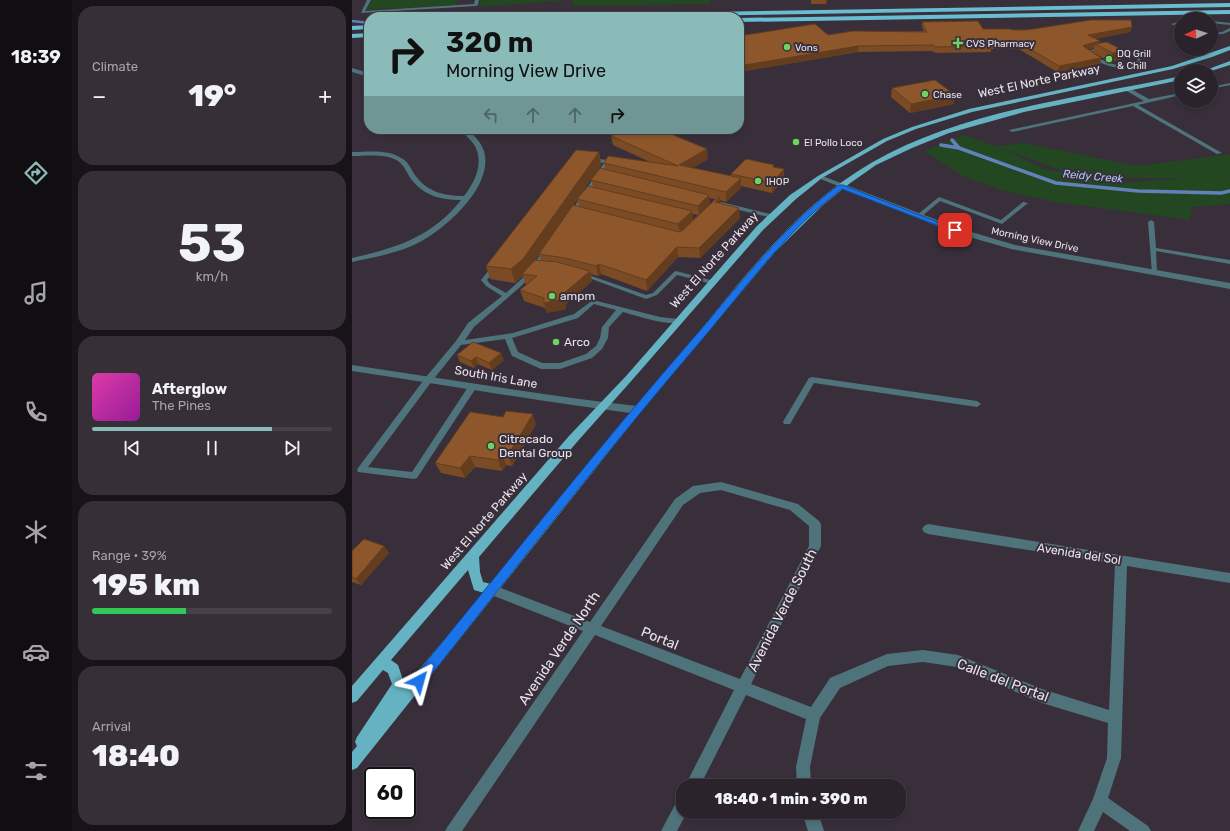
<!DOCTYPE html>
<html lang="en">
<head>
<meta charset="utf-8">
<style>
	:root { --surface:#2a232c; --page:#362f38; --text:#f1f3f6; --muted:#a5a4a9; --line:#464048; --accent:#8bbbb9 }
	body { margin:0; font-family:Rubik,sans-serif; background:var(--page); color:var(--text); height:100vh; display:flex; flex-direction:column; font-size:15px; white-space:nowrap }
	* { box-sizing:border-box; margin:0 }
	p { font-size:13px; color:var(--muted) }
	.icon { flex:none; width:22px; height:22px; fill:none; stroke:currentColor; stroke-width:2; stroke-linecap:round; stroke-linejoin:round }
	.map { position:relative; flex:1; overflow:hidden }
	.details { display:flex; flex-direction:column; gap:6px; padding:6px; background:#171318; width:280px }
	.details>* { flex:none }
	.top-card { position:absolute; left:12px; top:12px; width:380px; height:122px; border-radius:16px; box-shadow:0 2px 6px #0003,0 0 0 1px var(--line); background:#8bbbb9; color:#111; overflow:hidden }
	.needle { width:26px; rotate:267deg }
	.fabs { position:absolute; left:822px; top:12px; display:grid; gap:8px }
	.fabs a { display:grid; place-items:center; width:44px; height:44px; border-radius:50%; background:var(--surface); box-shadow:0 2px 6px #0003,0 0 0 1px var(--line); font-size:20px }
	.speed { position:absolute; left:12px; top:767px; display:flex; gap:8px; font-size:20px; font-weight:700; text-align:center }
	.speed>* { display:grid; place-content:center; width:52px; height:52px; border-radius:50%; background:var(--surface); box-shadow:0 2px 6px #0003,0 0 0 1px var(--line); line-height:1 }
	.speed .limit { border:2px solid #111; border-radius:6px; background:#fff; color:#111 }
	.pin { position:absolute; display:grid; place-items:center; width:34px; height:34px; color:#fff; margin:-17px; border-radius:8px; box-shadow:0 2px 6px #0006 }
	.me { position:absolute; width:44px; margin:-22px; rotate:39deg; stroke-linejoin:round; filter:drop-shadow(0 0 3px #0008) }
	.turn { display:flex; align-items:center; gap:14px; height:84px; padding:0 16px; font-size:18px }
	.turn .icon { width:52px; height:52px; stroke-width:2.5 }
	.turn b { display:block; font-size:28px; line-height:34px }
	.lanes { display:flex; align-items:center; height:38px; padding:0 16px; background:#0003; justify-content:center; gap:20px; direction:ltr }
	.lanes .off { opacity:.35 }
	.big { font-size:30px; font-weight:800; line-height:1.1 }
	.details .widget { flex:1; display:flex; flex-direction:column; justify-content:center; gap:6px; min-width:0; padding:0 14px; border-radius:16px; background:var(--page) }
	.details .dial { align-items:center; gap:0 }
	.dial b { font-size:52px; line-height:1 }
	.song { display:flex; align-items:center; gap:12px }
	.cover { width:48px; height:48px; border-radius:6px; background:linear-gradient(135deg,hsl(320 70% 55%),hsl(300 70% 35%)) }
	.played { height:4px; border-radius:2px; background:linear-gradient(90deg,var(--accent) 75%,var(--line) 75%) }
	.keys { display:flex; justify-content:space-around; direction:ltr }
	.heat { display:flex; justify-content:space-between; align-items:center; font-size:22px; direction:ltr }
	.charge { height:6px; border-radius:3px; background:linear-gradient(90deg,#34c759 39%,var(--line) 0) }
	.trip { position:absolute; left:324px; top:779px; width:230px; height:40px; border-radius:16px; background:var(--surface); box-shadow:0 2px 6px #0003,0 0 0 1px var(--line); font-weight:800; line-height:40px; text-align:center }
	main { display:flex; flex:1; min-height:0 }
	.dock { display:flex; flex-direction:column; width:72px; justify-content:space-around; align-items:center; background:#110e12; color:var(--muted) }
	.dock .icon { width:28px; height:28px }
	.dock .active { color:var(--accent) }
	.dock b { font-size:18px; color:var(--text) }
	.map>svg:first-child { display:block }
	.green { fill:#224721; fill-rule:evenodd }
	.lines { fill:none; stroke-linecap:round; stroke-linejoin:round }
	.stream-far1 { stroke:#6081b9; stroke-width:2.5 }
	.stream { stroke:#6081b9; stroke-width:3.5 }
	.service { fill:#4f737b; fill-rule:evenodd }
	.minor { fill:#4f737b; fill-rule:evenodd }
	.tertiary { fill:#4f737b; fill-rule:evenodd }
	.primary { fill:#64b2c2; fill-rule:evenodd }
	.trunk { fill:#68bed0; fill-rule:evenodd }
	.wall { fill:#7a4b25; fill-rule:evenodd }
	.shaded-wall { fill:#633d1e }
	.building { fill:#8e572b; stroke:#633d1e }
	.route { fill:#1a73e8; stroke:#114b97 }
	.poi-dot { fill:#6fd360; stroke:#382f3b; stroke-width:1.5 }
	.labels { text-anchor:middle; stroke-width:4; stroke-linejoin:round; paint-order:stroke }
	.far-poi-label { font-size:10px; fill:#eae4ec; stroke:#382f3b; text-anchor:start }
	.far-street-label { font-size:10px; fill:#eae4ec; stroke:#382f3b }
	.far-water-label { font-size:11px; font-style:italic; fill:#abc8f7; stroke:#382f3b }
	.street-label { font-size:12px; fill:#eae4ec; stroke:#382f3b }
	.poi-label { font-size:12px; fill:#eae4ec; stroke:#382f3b; text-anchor:start }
	.near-street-label { font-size:14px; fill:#eae4ec; stroke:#382f3b }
</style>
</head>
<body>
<main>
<nav class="dock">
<b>18:39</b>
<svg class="icon active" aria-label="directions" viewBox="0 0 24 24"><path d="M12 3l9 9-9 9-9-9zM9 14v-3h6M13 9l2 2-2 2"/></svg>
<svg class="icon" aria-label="music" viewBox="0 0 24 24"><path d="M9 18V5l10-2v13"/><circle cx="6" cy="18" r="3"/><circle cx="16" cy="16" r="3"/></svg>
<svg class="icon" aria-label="phone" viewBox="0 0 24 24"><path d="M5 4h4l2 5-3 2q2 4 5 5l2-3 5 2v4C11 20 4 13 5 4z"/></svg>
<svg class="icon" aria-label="climate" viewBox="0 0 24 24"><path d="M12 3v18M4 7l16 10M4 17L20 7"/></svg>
<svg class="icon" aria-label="car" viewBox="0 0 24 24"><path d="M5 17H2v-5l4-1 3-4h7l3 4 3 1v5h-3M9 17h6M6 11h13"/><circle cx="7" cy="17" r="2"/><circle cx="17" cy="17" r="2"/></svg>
<svg class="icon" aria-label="filters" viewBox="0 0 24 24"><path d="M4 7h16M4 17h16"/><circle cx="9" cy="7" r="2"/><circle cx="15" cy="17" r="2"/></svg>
</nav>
<section class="details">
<div class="widget"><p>Climate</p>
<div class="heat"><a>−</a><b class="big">19°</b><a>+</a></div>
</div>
<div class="widget dial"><b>53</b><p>km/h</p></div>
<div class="widget">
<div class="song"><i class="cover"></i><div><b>Afterglow</b><p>The Pines</p></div></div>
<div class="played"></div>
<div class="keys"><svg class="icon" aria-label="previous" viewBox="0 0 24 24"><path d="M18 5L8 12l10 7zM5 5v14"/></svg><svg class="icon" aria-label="pause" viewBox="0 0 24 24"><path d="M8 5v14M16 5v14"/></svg><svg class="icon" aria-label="next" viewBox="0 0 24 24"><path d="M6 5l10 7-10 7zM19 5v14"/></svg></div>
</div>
<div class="widget"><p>Range · 39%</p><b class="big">195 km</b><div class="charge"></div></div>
<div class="widget"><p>Arrival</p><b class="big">18:40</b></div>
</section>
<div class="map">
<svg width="878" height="831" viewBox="0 0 878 831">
	<rect width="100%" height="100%" fill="#382f3b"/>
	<g class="green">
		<path d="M20 0H106L104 5 14 10Z"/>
		<path d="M129 0H217L127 7Z"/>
		<path d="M221 0H359L357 4 224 6 220 5Z"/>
		<path d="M612 135 644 146 672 143 785 166 878 154V204L840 207 838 220 704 202 653 191 611 176 572 151ZM650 148 721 175 692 169ZM733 177 834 179 778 182Z"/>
	</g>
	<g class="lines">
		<path class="stream-far1" d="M0 21 17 23"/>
		<g class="stream">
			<path d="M600 140 607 148"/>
			<path d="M589 145 607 148 704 183 786 191 869 193 878 191"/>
		</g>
		<g class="service">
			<path d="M15 0H19L13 11 122 4 123 0H127L126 5 124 6 9 13Z"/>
			<path d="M829 21V23L821 25 819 24Z"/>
			<path d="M859 21 878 23V25L859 23Z"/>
			<path d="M878 28V31L871 34 859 35V33L870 32Z"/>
			<path d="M751 47 753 48V49L737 52C755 63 765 70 786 61L785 59 787 58 791 62C772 75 748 65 731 52Z"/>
			<path d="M878 83V85L859 89V87Z"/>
			<path d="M773 88H777L797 99 829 93V95L786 105 870 153 865 154 781 106 660 132 657 130 792 101 773 90Z"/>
			<path d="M238 158 256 160 259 162 222 215H218L217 214 252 163 236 161V159Z"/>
			<path d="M587 197 649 220 671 202 676 203 650 224 588 201 569 217H565V215Z"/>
			<path d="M365 201 422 215 423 216 420 218 366 205 361 209H357V207Z"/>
			<path d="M799 220 802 222 804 248 878 260V264L804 251 805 272 802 274 800 273 796 222Z"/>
			<path d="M194 248 197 250 180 275 167 288 122 327 113 340 161 333 222 314 241 300 308 317 326 319 330 321C321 328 282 315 271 312L257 327 256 338 250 349 240 358 208 369H189L160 356 153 339 109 345 80 381 16 467 60 472 118 384H124L125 386 124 388 65 478 62 479 6 472 5 470 6 468 74 377 104 341 116 323 150 296 134 286 129 280 141 265 143 264 146 266 135 280 138 284 154 293 176 273 192 249ZM242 304 264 310 250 327 248 338 244 346 234 354 208 363H190L166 352 160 338 226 318Z"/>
			<path d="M324 271 362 281 363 282 360 284 325 275 305 295 294 299 226 274 227 273H231L294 295 301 293 322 272Z"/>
			<path d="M460 377 625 401 629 404 625 407 462 383 438 424H432L431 422 432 420 457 378Z"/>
		</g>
		<g class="minor">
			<path d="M0 68 17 73V77L0 72Z"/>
			<path d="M108 129H115C123 136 132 145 133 156 138 189 94 228 68 242 47 253 23 257 0 262V258C44 248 80 237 109 200 89 200 72 196 59 179 55 173 52 165 46 161 34 153 14 156 0 156V152C16 152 36 149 49 158 56 161 59 169 63 175 75 192 92 196 112 196 124 181 133 160 121 143 117 138 112 134 108 129Z"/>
			<path d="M369 482 446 504 467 521 469 524V546L399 684 459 707 478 678 535 654 571 650 606 655 690 689 757 710 763 564 576 534 572 532 570 529 572 526 576 524 878 573V583L775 566 769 758 756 798 796 826 799 831H778L751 812 742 831H726L741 799 755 758 756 723 690 703 605 667 571 662 536 666 488 688 468 718 458 767 459 786H445L444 767 454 719 394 695 348 786H333L382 690 243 635 110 831H93L96 826 231 631 137 594 135 590 137 586 141 585 238 622 323 499 341 486ZM369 490 438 510 457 526V546L388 679 249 626 331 505 348 493Z"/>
			<path d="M331 797V812H335L325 831H309L326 799Z"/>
			<path d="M450 812H466L472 831H456Z"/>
		</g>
		<g class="tertiary">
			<path d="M468 175 606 228 663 245 878 283V289L659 249 600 232 466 178 465 177Z"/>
			<path d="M0 365C95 379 190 395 285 406L290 410 285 414C190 402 95 385 0 371Z"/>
		</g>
		<g class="primary">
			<path d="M878 46V50L860 57 821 69 620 112 564 129 535 141 470 178 444 199 411 230 281 379 225 442 127 557 128 572 131 582 139 584C201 504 267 426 333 349 389 282 443 207 519 163 611 110 727 98 829 76V80L672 112 597 133 560 148 524 165 497 184 471 205 423 252 287 414 5 768 0 770V752L5 746 3 742 5 737 40 684 36 673 31 670 5 701 0 703V686L217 436 275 375 405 226 438 195 466 176 531 139 560 127 617 109 820 66ZM116 570 122 590 132 593 53 686 46 665 39 660Z"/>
			<path d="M878 61V65L859 71H851Z"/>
		</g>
		<g class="trunk">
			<path d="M878 3V7L278 17H181L184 15Z"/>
			<path d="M878 10V14L387 22V18Z"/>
			<path d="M17 25V29L0 30V26Z"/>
			<path d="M17 33V37L0 38V34Z"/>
		</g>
	</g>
	<g class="wall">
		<path d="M459 0H475L474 4H459Z"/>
		<path d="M570 22 631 29 660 30 780 27 778 32 743 39 747 44 770 59 758 62 742 53 749 58 748 64 705 72 667 49H639V52L584 53 580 51 506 52 387 72V36L476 35 572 31 570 27ZM742 48 741 53 736 49Z"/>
		<path d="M540 88 602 104 558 113 539 97Z"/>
		<path d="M259 136 356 159 340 168 379 176V174L422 167 432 179 420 193 389 186V188L374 202 368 200V204L388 218 348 258 326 257 295 291 249 274 246 276 239 274 240 281 214 304V309L195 313 193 308 172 301 168 290 175 284H173L171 276 163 283 138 279 134 266 247 152 249 165 214 215 227 206 225 199 241 187 239 180 253 169 252 163 298 162 261 145ZM357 198 363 199 358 204ZM340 214 346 215 341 220ZM187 254 189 261 183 260Z"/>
		<path d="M105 355 152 360 140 370 126 364 122 368 108 362Z"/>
		<path d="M184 424 160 466 154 465 150 471 123 467 113 478 89 473 83 463Z"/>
		<path d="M32 546 37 553 9 585 0 582V551Z"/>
	</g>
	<g class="shaded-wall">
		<path d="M780 27 778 32 734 41 736 35Z"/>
		<path d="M748 41 746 46 743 44 742 48 731 51V46L732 45Z"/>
		<path d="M506 46V52L387 72V66Z"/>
		<path d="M772 51 770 59 758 62 761 53Z"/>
		<path d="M749 58 748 64 705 72 707 66Z"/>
		<path d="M603 95 602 104 558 113 559 104Z"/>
		<path d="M355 149 356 159 328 175 327 165Z"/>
		<path d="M247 152 249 165 175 272 170 274 171 276 163 283 159 269Z"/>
		<path d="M432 169V179L420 193V183Z"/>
		<path d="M389 178V188L374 202V192Z"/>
		<path d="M357 195 358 205 347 215 346 206Z"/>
		<path d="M368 197 369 207 363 202Z"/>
		<path d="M387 208 388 218 348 258 347 248Z"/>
		<path d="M340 211 341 221 328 234 326 224Z"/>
		<path d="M325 247 326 257 295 291 294 280Z"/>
		<path d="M247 264 249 274 246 276 244 266Z"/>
		<path d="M238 271 240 281 214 304V309L195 313 192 303 211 294Z"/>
		<path d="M149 353 152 360 140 370 137 363Z"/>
		<path d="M124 357 126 364 122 368 119 361Z"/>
		<path d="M181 414 184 424 160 466 156 455Z"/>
		<path d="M150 454 154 465 150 471 146 460Z"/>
		<path d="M118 456 123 467 113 478 108 468Z"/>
		<path d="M32 546 37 553 9 585 4 579Z"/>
	</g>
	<g class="building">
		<path d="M739 20H779L780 27 736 35 748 41 732 45 731 46 749 58 707 66 668 43 640 44H638L640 46 584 47 581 45 506 46 387 66V36L463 24 476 35 501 31 575 32 570 22 626 21 631 29H659L660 30H675Z"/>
		<path d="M755 42 772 51 761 53 743 44Z"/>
		<path d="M583 80 603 95 559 104 540 88Z"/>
		<path d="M274 129H307L355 149 327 165 389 178 374 192 252 163 256 156 326 166 259 136Z"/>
		<path d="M224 150 247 152 171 259 159 269 134 266Z"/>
		<path d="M394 159 422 165 421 167 432 169 420 183 379 174Z"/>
		<path d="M248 168 357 195 346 206 239 180Z"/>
		<path d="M236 186 340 211 326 224 225 199Z"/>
		<path d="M366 197H368L363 202 387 208 347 248 325 247 294 280 247 264 244 266 213 258 187 254 221 205 327 232 331 230Z"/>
		<path d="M183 260 205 262 238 271 211 294V299L192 303V298L168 290 185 276 170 274Z"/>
		<path d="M121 342 149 353 137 363 124 357 119 361 105 355Z"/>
		<path d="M154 411 181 414 156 455 150 454 146 460 118 456 108 468 83 463 118 412 151 417Z"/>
		<path d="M12 539 32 546 4 579 0 577V551Z"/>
	</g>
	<path class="route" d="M487 185H491L606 230 600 231 490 189C436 229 395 286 352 337 255 450 164 568 71 685L67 687 62 685 61 681 62 677C156 562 248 445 345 334 390 282 432 226 487 185Z"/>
	<g class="poi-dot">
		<path d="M604 37h4v4h4v4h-4v4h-4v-4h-4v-4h4z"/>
		<circle cx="435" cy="47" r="4"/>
		<circle cx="757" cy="59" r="4"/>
		<circle cx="573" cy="94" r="4"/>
		<circle cx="444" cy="142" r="4"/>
		<circle cx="406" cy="181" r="4"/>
		<circle cx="200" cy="296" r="4"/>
		<circle cx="204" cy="342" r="4"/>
		<circle cx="139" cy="446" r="4"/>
	</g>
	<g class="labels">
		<g class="far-poi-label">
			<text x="614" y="47">CVS Pharmacy</text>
			<text x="443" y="51">Vons</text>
			<text x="765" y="57">DQ Grill<tspan x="765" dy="12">&amp; Chill</tspan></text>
			<text x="581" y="98">Chase</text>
			<text x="452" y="146">El Pollo Loco</text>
			<text x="414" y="185">IHOP</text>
		</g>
		<g class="far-street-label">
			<text transform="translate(683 239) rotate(12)" y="4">Morning View Drive</text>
		</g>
		<g class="far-water-label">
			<text transform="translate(741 176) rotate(5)" y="4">Reidy Creek</text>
		</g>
		<g class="street-label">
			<text transform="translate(687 81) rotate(-12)" y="4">West El Norte Parkway</text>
			<text transform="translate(362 260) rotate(-48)" y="4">West El Norte Parkway</text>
			<text transform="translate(144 377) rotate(10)" y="4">South Iris Lane</text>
			<text transform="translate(132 521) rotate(-49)" y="4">West El Norte Parkway</text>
			<text transform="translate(727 554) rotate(9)" y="4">Avenida del Sol</text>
		</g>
		<g class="poi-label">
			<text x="208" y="300">ampm</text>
			<text x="212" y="346">Arco</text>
			<text x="147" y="443">Citracado<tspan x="147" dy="14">Dental Group</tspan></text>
		</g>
		<g class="near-street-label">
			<text transform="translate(430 610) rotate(-63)" y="5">Avenida Verde South</text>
			<text transform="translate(308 638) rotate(22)" y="5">Portal</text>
			<text transform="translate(207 648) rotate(-56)" y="5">Avenida Verde North</text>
			<text transform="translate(651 680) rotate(21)" y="5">Calle del Portal</text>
		</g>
	</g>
</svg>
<div class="fabs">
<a><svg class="needle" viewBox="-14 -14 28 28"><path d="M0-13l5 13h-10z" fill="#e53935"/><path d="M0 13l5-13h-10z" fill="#a5a4a9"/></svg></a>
<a><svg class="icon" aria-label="layers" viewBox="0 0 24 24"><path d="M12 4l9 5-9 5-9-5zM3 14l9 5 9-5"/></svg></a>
</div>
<div class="speed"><div class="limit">60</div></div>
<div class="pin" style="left:603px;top:230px;background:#d93025"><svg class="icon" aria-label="arrive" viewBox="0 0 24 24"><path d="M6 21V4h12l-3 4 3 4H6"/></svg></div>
<svg class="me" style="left:67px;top:681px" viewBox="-20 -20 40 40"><path d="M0-17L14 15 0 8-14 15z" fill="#1a73e8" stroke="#fff" stroke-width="4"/></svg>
<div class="trip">18:40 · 1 min · 390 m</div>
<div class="top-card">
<div class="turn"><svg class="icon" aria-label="right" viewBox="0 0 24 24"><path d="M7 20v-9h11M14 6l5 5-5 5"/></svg><div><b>320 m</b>Morning View Drive</div></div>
<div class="lanes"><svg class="icon off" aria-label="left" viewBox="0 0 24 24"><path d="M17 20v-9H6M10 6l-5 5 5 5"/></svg><svg class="icon off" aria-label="ahead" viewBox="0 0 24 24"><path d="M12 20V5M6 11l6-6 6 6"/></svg><svg class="icon off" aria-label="ahead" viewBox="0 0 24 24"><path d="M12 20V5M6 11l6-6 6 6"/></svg><svg class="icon" aria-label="right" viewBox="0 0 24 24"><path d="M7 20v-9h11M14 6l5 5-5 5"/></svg></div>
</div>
</div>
</main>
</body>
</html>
